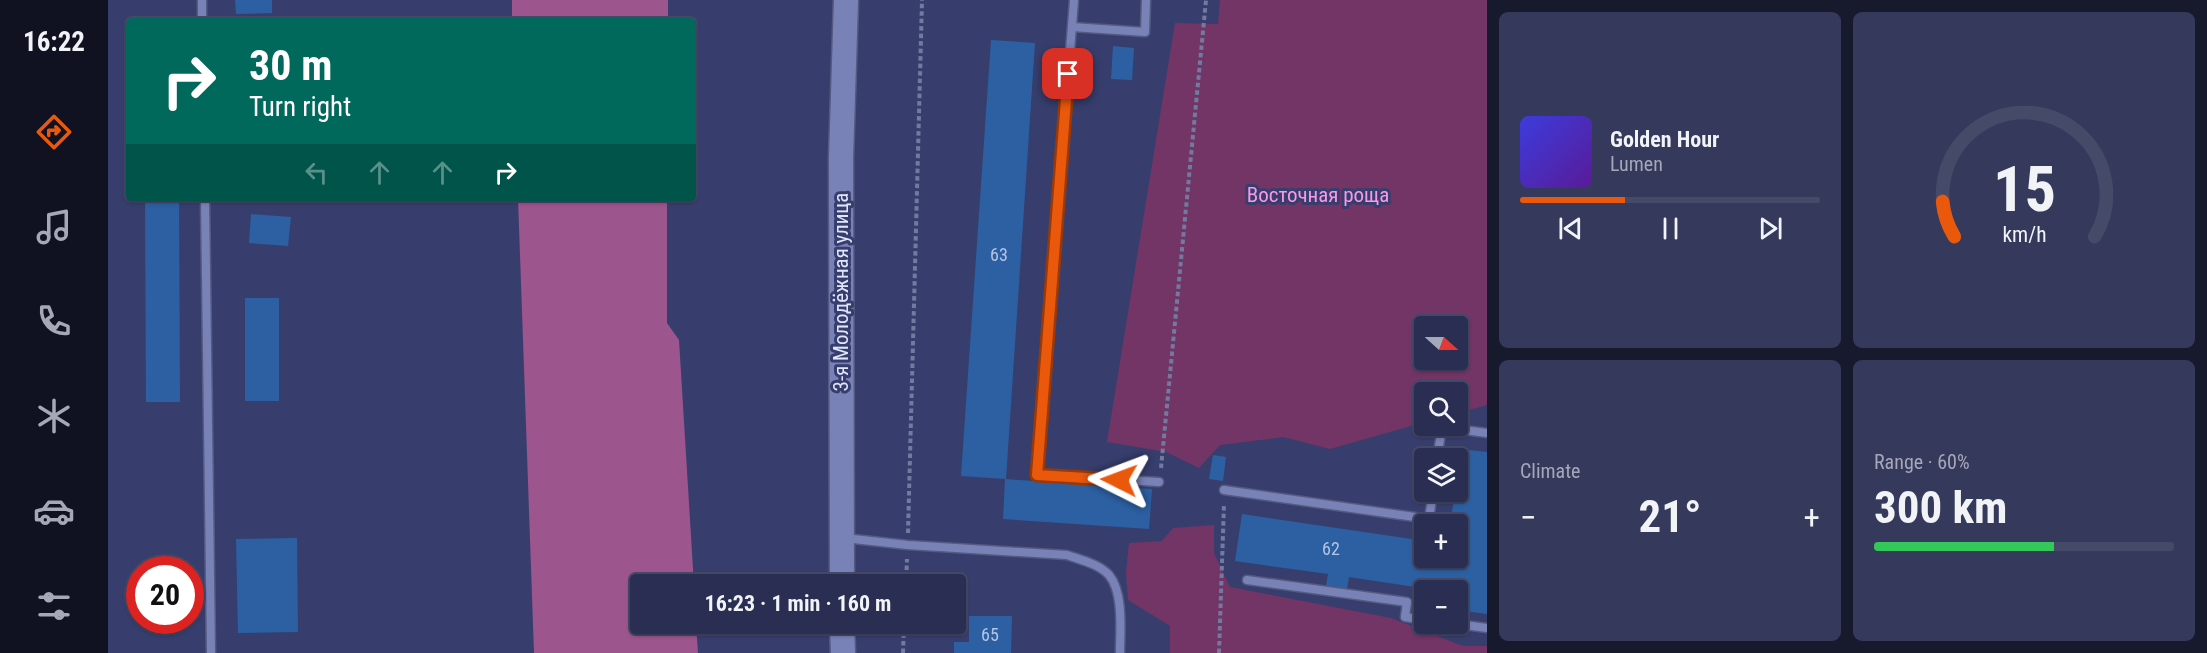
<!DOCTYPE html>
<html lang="en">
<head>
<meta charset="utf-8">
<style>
	:root { --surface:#292e52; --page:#353a5c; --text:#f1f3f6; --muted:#a5a8b8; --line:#454a69; --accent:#ea580c }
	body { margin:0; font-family:"Roboto Condensed",sans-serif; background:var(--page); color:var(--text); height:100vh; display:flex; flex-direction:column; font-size:22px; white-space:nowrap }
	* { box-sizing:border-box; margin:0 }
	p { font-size:20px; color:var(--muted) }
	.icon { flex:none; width:33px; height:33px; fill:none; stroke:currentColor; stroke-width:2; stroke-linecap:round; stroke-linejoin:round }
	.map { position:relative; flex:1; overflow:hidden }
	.side { display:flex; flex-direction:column; gap:12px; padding:12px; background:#17192d; width:720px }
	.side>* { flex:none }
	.guide { position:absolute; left:18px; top:18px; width:570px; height:183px; border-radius:6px; box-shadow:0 2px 4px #0004,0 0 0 2px var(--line); background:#00695c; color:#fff; overflow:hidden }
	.needle { width:39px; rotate:111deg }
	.controls { position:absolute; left:1306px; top:316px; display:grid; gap:12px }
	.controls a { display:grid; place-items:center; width:54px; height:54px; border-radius:6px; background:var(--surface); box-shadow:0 2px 4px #0004,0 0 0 2px var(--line); font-size:30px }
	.speed { position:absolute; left:18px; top:556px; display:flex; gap:12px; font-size:30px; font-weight:700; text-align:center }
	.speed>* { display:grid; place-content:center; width:78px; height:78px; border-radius:50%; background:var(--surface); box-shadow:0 2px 4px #0004,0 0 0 2px var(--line); line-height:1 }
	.speed .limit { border:9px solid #d22; background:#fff; color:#111 }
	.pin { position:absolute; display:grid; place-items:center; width:51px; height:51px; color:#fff; margin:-26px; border-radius:12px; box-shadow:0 3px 9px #0006 }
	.me { position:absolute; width:66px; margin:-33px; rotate:273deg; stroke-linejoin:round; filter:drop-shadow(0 0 4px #0008) }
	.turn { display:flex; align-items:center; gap:21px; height:126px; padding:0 24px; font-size:27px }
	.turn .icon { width:78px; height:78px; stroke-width:2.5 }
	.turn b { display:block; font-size:42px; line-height:51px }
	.lanes { display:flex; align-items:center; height:57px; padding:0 24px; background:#0003; justify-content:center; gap:30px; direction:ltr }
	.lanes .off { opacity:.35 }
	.big { font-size:45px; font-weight:700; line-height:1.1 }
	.side .widget { flex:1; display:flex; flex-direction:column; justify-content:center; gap:9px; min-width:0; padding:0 21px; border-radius:9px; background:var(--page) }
	.side .dial { align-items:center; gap:0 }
	.dial svg { height:156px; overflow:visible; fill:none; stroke:var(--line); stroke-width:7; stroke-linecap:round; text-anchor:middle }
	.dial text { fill:var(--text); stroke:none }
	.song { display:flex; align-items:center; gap:18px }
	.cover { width:72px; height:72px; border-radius:9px; background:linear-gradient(135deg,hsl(240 70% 55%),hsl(270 70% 35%)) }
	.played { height:6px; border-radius:3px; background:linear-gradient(90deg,var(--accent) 35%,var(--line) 35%) }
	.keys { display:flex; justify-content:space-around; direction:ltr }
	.heat { display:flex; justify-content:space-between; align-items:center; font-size:33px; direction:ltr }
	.charge { height:9px; border-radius:4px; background:linear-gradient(90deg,#34c759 60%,var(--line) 0) }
	.side .tiles { flex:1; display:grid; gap:12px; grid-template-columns:repeat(2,1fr) }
	.trip { position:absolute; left:522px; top:574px; width:336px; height:60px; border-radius:6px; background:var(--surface); box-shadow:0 2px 4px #0004,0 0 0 2px var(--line); font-weight:700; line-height:60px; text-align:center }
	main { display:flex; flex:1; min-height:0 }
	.tabs { display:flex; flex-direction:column; width:108px; justify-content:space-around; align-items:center; background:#101221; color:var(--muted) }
	.tabs .icon { width:42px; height:42px }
	.tabs .active { color:var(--accent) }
	.tabs b { font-size:27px; color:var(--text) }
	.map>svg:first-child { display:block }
	.green { fill:#723566; fill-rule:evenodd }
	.forest { fill:#9c558d }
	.building { fill:#2c60a2 }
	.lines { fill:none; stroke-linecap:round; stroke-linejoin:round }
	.service-casing { stroke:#555a80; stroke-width:11 }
	.secondary-casing { stroke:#555a80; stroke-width:27 }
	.path { stroke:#737aa0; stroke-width:4; stroke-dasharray:4.5 3; stroke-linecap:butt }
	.service { stroke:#7882b7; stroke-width:8 }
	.secondary { stroke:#7882b7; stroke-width:24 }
	.route-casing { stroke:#983908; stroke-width:15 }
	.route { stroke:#ea580c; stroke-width:10 }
	.labels { text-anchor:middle; stroke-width:6; stroke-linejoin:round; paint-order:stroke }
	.number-label { font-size:18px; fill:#b3c4e6 }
	.park-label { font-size:21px; fill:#fa98e4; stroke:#373e6d }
	.street-label { font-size:21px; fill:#e0e6fd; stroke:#373e6d }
</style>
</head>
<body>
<main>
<nav class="tabs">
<b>16:22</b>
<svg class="icon active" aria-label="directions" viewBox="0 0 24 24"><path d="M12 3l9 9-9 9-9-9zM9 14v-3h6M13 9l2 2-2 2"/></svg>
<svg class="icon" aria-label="music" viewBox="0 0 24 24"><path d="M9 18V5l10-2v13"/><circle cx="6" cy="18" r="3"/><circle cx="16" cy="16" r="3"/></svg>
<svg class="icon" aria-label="phone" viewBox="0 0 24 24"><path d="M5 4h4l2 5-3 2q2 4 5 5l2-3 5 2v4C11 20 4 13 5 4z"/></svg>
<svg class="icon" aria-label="climate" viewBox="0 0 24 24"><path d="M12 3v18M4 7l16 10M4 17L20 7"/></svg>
<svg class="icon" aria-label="car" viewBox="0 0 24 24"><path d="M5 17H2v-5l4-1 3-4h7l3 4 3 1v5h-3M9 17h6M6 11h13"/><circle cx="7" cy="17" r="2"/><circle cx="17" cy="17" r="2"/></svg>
<svg class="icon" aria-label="filters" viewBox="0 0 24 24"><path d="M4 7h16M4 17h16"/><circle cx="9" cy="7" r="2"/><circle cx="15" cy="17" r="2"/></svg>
</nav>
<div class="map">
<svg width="1379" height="653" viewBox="0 0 1379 653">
	<rect width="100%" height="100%" fill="#373e6d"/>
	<g class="green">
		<path d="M1112 0H1379V405L1350 413V393H1317V422L1222 449 1175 437 1112 445 1091 468 1058 452 999 442 1067 23 1110 24ZM1317 327H1350V360H1317Z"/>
		<path d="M1106 525V553L1122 587 1283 618 1355 646H1379V653H1062V626L1020 600 1018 572 1021 543 1054 541 1065 528Z"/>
	</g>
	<g class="forest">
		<rect x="404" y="0" width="156" height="21"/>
		<path d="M410 198H559V323L571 340 586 585H532V624H588L590 653H426Z"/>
	</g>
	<g class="building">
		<path d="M127 0H164V13L128 14Z"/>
		<path d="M883 40 927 43 898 479 853 476Z"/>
		<path d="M1005 46 1026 48 1024 80 1003 79Z"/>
		<path d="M37 198H71L72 402H38Z"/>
		<path d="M143 214 183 217 180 246 141 243Z"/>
		<rect x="137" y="298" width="34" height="103"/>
		<path d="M1352 449 1379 452V614L1350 610V591H1333L1241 577 1239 589 1218 586 1220 574 1127 561 1134 514 1317 541V558H1350V525H1342L1347 492H1350Z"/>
		<path d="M1105 455 1118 457 1115 481 1101 479Z"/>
		<path d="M897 479 1044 489 1041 529 895 519Z"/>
		<path d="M189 538 190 632 130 633 128 539Z"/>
		<path d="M861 616H904L903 653H846V642H861Z"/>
	</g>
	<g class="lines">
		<defs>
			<g id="service">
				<path d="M94 0V21"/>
				<path d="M966 0 929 475 1051 482"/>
				<path d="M964 27 1037 32 1038 0"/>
				<path d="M97 198 103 653"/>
				<path d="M1329 459 1334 427 1379 433"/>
				<path d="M1116 490 1321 519 1325 492"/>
				<path d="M736 538 800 545 959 555C973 560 991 564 1001 575 1016 593 1012 631 1012 653"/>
				<path d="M1139 580 1299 602 1297 617 1317 620"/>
				<path d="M1349 624 1379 628"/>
			</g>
			<g id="secondary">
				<path d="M734 585 733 158 738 0"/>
				<path d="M734 624 735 653"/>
			</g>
		</defs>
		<use href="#service" class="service-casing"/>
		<use href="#secondary" class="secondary-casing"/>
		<g class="path">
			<path d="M1053 468 1098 0"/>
			<path d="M800 533 814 0"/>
			<path d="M798 585 799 559"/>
			<path d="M795 653 796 624"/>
			<path d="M1111 653 1116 504"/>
		</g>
		<use href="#service" class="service"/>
		<use href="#secondary" class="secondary"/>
	</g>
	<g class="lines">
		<defs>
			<path id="route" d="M960 74 929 475 1011 480"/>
		</defs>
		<use href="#route" class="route-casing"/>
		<use href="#route" class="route"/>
	</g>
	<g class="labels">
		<g class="number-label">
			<text x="891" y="261">63</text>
			<text x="1223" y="555">62</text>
			<text x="882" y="641">65</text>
		</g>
		<g class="park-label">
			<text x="1210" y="202">Восточная роща</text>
		</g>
		<g class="street-label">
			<text transform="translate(733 292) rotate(-90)" y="7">3-я Молодёжная улица</text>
		</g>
	</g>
</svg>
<div class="controls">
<a><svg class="needle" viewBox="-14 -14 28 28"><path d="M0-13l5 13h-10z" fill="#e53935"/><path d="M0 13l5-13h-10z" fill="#a5a8b8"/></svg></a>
<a><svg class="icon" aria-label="search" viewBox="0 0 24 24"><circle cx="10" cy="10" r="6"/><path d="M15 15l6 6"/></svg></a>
<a><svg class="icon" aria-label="layers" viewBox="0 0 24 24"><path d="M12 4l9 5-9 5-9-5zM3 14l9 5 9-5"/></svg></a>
<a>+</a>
<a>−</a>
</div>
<div class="speed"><div class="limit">20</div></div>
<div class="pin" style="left:960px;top:74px;background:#d93025"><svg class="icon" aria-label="arrive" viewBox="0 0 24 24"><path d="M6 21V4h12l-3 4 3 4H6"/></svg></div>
<svg class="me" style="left:1011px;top:480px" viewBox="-20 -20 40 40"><path d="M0-17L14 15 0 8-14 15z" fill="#ea580c" stroke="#fff" stroke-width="4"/></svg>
<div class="trip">16:23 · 1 min · 160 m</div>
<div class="guide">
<div class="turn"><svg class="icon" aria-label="right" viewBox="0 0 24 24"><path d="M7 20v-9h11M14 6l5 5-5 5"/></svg><div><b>30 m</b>Turn right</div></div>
<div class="lanes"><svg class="icon off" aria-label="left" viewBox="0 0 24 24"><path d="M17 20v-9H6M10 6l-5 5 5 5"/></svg><svg class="icon off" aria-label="ahead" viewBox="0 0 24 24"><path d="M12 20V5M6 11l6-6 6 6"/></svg><svg class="icon off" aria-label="ahead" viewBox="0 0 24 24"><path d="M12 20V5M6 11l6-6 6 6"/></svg><svg class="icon" aria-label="right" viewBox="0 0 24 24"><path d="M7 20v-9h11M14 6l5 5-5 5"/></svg></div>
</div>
</div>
<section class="side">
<div class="tiles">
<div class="widget">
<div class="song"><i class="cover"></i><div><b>Golden Hour</b><p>Lumen</p></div></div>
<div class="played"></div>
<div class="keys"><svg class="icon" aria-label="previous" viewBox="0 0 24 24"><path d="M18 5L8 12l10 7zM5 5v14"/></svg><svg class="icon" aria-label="pause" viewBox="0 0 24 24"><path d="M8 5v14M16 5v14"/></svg><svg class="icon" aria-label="next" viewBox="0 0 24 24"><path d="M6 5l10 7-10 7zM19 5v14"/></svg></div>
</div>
<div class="widget dial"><svg viewBox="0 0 100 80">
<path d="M14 69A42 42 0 1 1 86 69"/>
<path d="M14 69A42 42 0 0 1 8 51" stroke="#ea580c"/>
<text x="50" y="56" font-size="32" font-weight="700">15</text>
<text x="50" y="72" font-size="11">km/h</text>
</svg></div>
<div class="widget"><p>Climate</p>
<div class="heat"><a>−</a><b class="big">21°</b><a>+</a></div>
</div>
<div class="widget"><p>Range · 60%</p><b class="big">300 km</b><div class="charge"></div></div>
</div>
</section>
</main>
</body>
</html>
